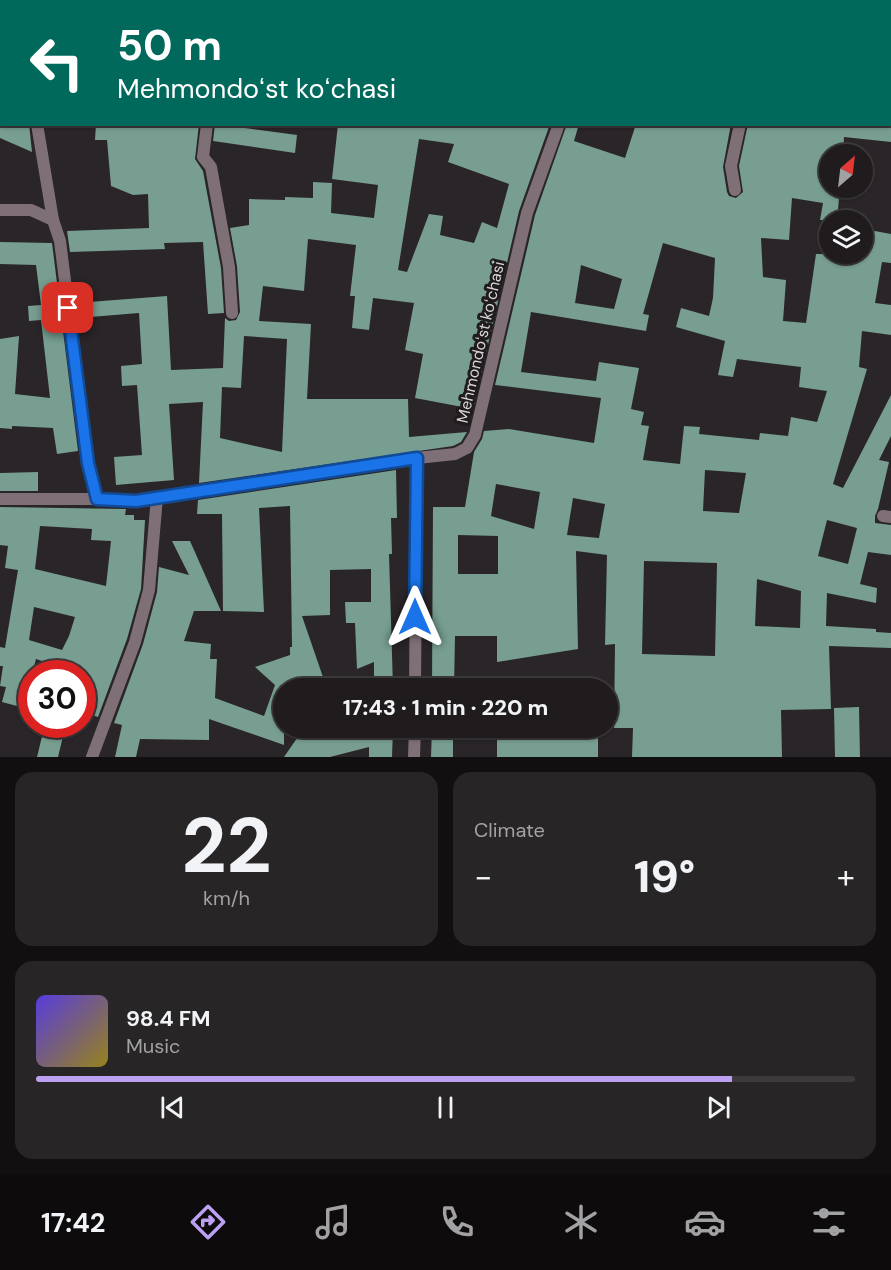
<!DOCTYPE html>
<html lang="en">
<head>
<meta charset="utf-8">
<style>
	:root { --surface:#201c1e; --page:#282527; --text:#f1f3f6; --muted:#a2a1a4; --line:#3d3a3c; --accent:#bca0f2 }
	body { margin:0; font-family:"DM Sans",sans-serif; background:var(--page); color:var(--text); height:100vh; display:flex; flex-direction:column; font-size:22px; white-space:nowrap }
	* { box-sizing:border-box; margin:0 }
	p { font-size:20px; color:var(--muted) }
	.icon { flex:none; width:33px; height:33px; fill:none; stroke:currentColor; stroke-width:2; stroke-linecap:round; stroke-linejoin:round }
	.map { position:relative; height:757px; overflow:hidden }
	.panel { display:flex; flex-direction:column; gap:15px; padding:15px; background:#120f10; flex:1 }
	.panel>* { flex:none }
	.hud { position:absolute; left:0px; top:0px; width:891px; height:126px; box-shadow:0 2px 4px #0004,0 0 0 2px var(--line); background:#00695c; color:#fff; overflow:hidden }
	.needle { width:39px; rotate:28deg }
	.controls { position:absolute; left:819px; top:144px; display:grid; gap:12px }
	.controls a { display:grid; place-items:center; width:54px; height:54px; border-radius:50%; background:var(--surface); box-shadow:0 2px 4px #0004,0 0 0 2px var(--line); font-size:30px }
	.speed { position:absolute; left:18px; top:660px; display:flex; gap:12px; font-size:30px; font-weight:700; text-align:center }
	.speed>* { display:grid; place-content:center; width:78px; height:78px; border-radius:50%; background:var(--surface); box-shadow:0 2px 4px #0004,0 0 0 2px var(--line); line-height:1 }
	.speed .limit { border:9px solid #d22; background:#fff; color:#111 }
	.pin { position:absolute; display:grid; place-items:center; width:51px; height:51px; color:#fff; margin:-26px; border-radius:12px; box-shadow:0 3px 9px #0006 }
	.me { position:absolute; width:66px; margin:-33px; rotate:0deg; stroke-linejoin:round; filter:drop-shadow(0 0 4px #0008) }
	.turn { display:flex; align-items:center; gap:21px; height:126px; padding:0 18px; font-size:27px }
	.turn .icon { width:78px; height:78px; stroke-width:2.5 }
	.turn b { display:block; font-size:42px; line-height:51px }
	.big { font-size:45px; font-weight:800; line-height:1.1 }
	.panel .card { flex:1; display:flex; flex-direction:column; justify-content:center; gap:9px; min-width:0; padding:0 21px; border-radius:18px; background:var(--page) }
	.panel .dial { align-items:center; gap:0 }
	.dial b { font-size:78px; line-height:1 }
	.song { display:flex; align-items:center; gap:18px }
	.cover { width:72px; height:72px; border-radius:9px; background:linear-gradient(135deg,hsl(250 70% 55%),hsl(50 70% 35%)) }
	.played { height:6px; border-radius:3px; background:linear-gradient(90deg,var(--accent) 85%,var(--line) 85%) }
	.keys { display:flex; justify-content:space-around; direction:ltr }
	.heat { display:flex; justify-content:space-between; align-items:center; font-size:33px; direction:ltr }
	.panel .tiles { flex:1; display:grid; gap:15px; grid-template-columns:1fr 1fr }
	.card:last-child { grid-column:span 2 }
	.trip { position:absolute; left:273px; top:678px; width:345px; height:60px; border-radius:30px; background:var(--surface); box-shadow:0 2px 4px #0004,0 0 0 2px var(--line); font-weight:800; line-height:60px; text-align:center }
	.tabs { display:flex; height:96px; justify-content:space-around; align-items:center; background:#0d0b0c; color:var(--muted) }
	.tabs .icon { width:42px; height:42px }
	.tabs .selected { color:var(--accent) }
	.tabs b { font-size:27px; color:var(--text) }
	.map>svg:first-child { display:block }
	.building { fill:#779e90; fill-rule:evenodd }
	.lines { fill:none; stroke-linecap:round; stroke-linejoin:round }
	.minor { stroke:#7f7078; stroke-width:12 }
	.tertiary { stroke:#7f7078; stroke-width:12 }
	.route-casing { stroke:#114b97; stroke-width:15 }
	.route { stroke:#1a73e8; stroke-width:10 }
	.labels { text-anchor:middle; stroke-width:6; stroke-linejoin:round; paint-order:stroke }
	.street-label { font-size:16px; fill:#d8d5d6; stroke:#201c1e }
</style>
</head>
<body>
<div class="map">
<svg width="891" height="757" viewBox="0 0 891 757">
	<rect width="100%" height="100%" fill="#2a2528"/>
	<g class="building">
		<path d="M0 124H29L32 152 0 138Z"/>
		<path d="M96 124H199L195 159 203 171 221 268 224 313 208 314 203 242 164 243 165 249 70 252 67 231 149 228 148 194 133 195 111 186 107 140H95Z"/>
		<path d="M215 124 297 135 295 153 213 141Z"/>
		<path d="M338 124H550L519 211 473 409 415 398 423 354 405 350 414 303 373 298 369 330 352 328 355 296H350L356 245 308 239 304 291 263 286 259 321 311 324 307 399H408L409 437 467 432 461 442 453 446 199 483 203 402 169 404 174 480 116 485 114 457 142 455 137 385 122 386 121 366 142 364 139 313 78 318 76 303 167 296 171 370 223 368 225 318 229 321 236 320 240 312 237 266 230 228 249 225V199L285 200V197L313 198V182L332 183 331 213 374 218 378 185 332 179ZM419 139 454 144 448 162 509 184 497 228 482 222 474 243 440 235 443 216 429 214 407 272 398 270ZM244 336 287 339 282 452 220 438 222 387 241 388Z"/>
		<path d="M567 124H579L574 141 625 158 636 124H731L723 167 727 192 729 196 736 198 743 192 739 166 748 124H891V142L844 137 843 154H830V188H840L837 220H820L823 203 792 198 789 240 761 238 763 277 786 280 783 321 806 323 816 254H862L864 229 891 234V263L882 262 875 303 891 305V335L862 331 859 367 867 369 833 484 843 488 891 395V436L879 460 889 462 878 509 875 516V523L891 525V555L868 552 860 584 877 588 876 603 827 593 826 626 876 629V632L891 633V648L829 646 831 709 781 710 782 757H632L633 728H614L615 644 605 645 607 555 576 551 578 649 497 662V636H455L454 688H432L433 507H465L474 452 482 439 484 431 509 429 594 443 601 398 495 385 535 215ZM663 243 715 258 713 298 709 316 681 308 676 327 725 341 718 375 733 377 737 359 801 367 799 387 827 391 817 422 791 417 788 436 760 433 759 440 699 434 700 427 684 426 680 464 643 460 649 426 641 425 644 412 631 409 639 368 599 362 596 381 521 372 531 312 646 331 649 315 643 314ZM581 265 622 279 614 309 575 303ZM705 470 746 473 739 513 703 511ZM496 484 540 492 534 529 491 516ZM573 498 605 504 599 538 567 535ZM827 520 857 528 848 564 818 556ZM458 535 498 536V574H458ZM644 561 717 563 715 656 642 654ZM757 579 801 591 800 628 755 626Z"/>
		<path d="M0 242 52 243 78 451 57 454 53 428 12 426V429L0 428V339L19 336 15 394 50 398 41 320 29 321 28 306 41 305 36 265 0 264Z"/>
		<path d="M396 470 397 518H391L392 554H389L393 688H374V662L357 669 355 623H346L345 602H371V569L330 570V615L302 616 324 680 301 688H284V745L209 719V740L140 739 136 757H115L122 725 114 723 143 644 157 592 159 567 189 575 172 541H190L221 611H194L184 641 211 644 210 659H217L215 698 264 716 275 685 255 667 290 655V647H292L290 506 259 508 264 612 223 611 222 514H197L198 500Z"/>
		<path d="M38 472V491H0V473Z"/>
		<path d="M0 507 126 509 125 515H134V520H145L141 589 127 639 98 717 82 712V674L36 659 32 674V710L2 702 6 687 0 686 3 666H0V647L5 648 18 570 5 568 8 546 0 545ZM40 526 92 529 91 540 111 541 106 586 35 569ZM34 607 75 617 69 636 62 650 29 640Z"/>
		<path d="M859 707 860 757H835L834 708Z"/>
		<path d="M45 724H66L58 757H37Z"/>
		<path d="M304 728H393L392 757H369V747L330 757H284Z"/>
		<path d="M432 728H453V757H431Z"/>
		<rect x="497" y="728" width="101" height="29"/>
	</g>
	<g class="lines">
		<g class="minor">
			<path d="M51 2V0"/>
			<path d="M221 2V0"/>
			<path d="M768 2V0"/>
			<path d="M37 124 53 220"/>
			<path d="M207 124 203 157 211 167 229 267 232 313"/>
			<path d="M735 190 731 166 740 124"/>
			<path d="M0 499H97"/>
			<path d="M883 516 891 517"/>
			<path d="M415 688 417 458"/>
			<path d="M414 757 415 728"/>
		</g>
		<g class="tertiary">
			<path d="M868 0 871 2"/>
			<path d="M604 2V0"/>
			<path d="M890 11 891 12"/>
			<path d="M0 210H31L53 220 60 241 88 463 97 499 136 501 417 458 455 454 467 448 475 435 527 213 559 124"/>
			<path d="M92 757 135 642 149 590 157 497"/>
		</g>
	</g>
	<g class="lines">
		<defs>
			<path id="route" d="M68 308 88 463 97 499 136 501 417 458 415 617"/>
		</defs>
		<use href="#route" class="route-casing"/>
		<use href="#route" class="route"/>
	</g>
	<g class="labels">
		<g class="street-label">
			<text transform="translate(480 342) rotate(-77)" y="6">Mehmondoʻst koʻchasi</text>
		</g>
	</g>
</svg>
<div class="controls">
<a><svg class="needle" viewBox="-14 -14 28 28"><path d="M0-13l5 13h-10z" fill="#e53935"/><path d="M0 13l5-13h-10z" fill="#a2a1a4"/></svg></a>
<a><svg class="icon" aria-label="layers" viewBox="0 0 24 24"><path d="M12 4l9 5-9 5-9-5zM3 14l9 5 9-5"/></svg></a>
</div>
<div class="speed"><div class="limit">30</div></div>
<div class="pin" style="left:68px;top:308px;background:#d93025"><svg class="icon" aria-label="arrive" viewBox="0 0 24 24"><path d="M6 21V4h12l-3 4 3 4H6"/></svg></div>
<svg class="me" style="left:415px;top:617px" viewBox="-20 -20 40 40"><path d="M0-17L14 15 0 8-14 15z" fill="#1a73e8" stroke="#fff" stroke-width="4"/></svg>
<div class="trip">17:43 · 1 min · 220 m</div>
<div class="hud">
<div class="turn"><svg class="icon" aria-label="left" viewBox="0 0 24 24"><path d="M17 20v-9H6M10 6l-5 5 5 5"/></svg><div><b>50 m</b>Mehmondoʻst koʻchasi</div></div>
</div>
</div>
<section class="panel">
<div class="tiles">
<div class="card dial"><b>22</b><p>km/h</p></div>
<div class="card"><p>Climate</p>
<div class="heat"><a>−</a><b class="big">19°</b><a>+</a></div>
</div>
<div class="card">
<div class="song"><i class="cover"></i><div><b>98.4 FM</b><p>Music</p></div></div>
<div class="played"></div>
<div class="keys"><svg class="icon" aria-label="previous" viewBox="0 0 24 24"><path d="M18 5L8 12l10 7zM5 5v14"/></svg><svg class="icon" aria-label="pause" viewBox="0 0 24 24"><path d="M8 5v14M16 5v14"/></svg><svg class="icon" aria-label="next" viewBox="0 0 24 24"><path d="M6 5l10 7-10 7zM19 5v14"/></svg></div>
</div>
</div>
</section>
<nav class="tabs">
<b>17:42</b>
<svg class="icon selected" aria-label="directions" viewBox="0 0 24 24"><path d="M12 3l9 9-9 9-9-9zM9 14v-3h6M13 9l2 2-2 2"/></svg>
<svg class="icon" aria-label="music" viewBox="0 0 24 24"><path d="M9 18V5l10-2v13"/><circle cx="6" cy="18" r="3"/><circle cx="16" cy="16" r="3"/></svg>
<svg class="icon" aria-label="phone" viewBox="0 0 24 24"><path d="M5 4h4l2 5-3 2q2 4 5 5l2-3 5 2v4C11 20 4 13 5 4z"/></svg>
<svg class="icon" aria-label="climate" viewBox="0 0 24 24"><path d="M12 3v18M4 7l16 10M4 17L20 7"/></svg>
<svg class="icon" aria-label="car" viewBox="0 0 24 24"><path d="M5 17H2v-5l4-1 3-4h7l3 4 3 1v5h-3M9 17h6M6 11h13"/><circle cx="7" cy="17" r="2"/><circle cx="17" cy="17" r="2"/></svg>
<svg class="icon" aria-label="filters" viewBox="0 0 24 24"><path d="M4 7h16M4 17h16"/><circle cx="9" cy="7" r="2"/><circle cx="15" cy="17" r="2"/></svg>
</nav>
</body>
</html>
